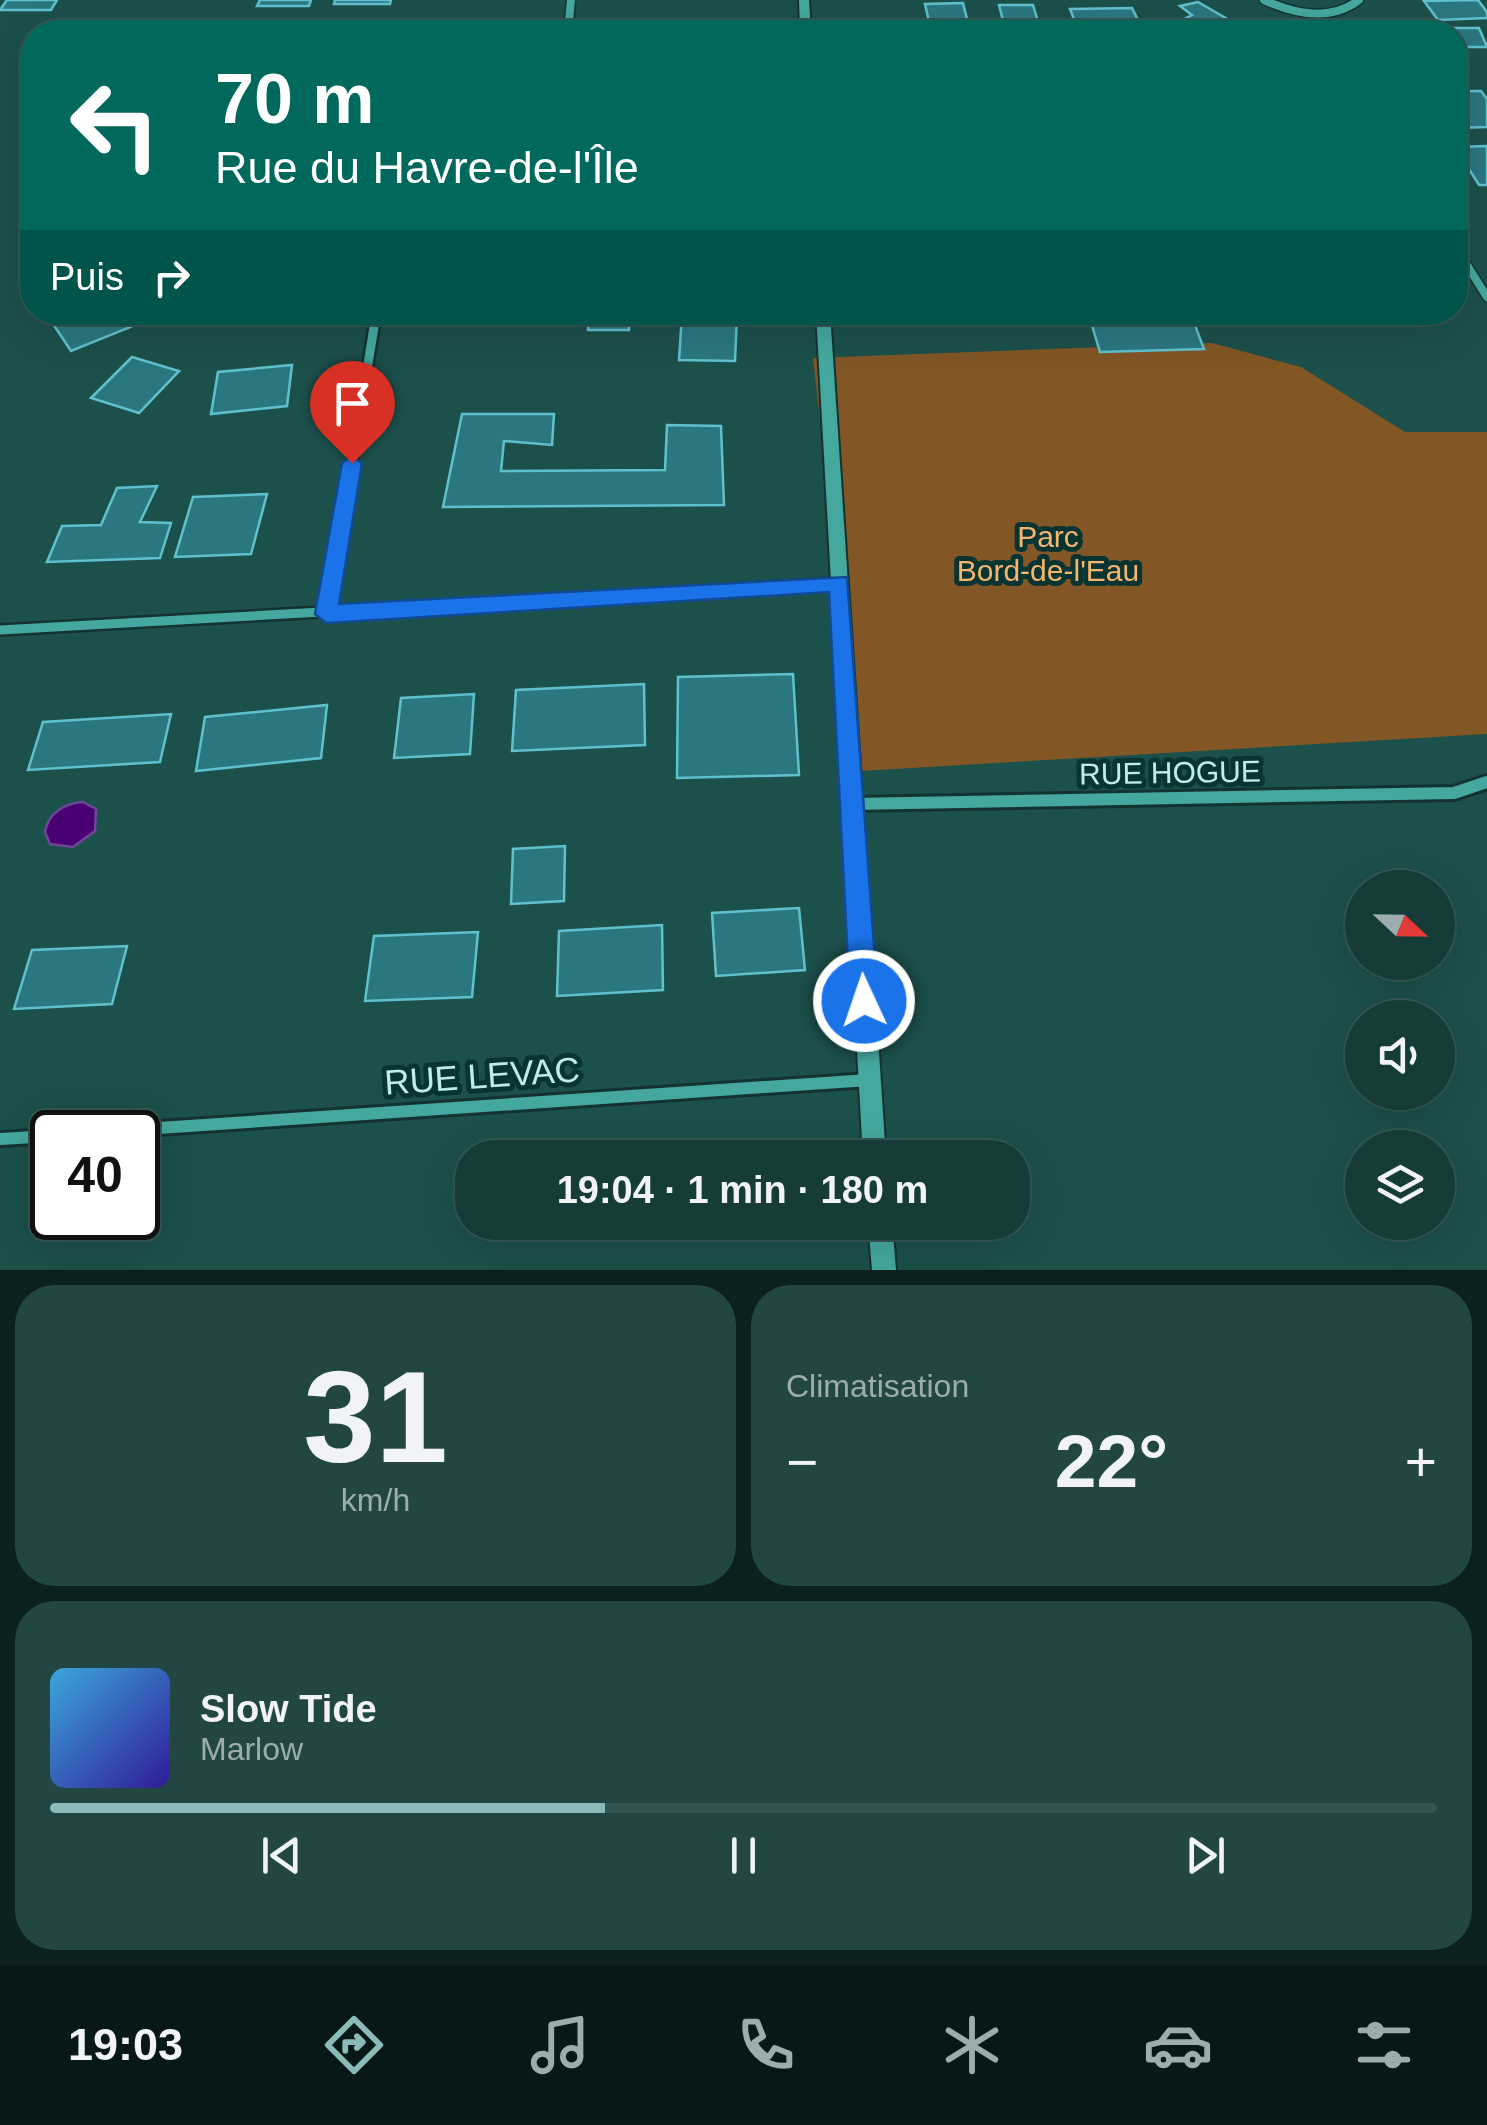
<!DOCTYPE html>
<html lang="fr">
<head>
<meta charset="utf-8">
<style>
	:root { --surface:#153c38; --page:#224743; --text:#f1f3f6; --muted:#9dadae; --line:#345653; --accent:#8bbbb9 }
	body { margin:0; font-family:Arial,sans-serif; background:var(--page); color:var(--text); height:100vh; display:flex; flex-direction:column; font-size:38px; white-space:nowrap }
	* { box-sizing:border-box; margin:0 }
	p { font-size:32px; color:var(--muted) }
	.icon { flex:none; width:55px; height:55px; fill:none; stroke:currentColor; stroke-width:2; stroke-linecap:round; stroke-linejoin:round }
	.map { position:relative; height:1270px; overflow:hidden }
	.details { display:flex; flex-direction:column; gap:15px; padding:15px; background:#0c211f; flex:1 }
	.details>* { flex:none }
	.banner { position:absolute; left:20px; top:20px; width:1448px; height:305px; border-radius:40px; box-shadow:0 10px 40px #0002,0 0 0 2px var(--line); background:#00695c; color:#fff; overflow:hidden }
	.needle { width:65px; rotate:112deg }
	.fabs { position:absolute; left:1345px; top:870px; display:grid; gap:20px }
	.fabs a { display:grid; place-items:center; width:110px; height:110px; border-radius:50%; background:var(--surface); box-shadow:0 10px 40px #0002,0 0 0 2px var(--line); font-size:50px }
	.speed { position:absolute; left:30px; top:1110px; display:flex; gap:20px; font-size:50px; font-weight:700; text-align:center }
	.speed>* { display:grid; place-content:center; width:130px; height:130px; border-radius:50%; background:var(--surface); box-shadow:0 10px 40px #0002,0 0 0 2px var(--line); line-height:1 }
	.speed .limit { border:5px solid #111; border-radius:15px; background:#fff; color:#111 }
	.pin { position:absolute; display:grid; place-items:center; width:85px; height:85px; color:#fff; margin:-102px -42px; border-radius:50% 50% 50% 0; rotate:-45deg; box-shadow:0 0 10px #0007 }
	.pin .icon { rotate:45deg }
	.me { position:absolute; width:110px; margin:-55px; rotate:357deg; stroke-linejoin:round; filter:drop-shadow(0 0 8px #0008) }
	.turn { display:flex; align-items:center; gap:35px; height:210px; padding:0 30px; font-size:45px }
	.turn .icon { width:130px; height:130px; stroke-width:2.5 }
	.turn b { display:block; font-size:70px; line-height:85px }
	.then { display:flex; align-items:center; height:95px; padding:0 30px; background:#0003; gap:20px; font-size:38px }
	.big { font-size:75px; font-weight:700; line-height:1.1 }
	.details .card { flex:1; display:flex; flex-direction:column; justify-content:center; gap:15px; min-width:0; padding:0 35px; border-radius:40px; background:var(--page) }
	.details .dial { align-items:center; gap:0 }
	.dial b { font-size:130px; line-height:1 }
	.song { display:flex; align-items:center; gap:30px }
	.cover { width:120px; height:120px; border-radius:15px; background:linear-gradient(135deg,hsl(200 70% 55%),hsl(250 70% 35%)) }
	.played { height:10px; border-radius:5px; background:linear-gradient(90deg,var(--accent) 40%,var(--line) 40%) }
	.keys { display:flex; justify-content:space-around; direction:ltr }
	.heat { display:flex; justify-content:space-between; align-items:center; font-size:55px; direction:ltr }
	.details .tiles { flex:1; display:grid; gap:15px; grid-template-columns:1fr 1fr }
	.card:last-child { grid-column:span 2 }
	.trip { position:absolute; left:455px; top:1140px; width:575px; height:100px; border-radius:40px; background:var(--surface); box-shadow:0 10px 40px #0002,0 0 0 2px var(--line); font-weight:700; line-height:100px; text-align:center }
	.dock { display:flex; height:160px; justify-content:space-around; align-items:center; background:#081816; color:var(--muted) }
	.dock .icon { width:70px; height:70px }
	.dock .on { color:var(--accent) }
	.dock b { font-size:45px; color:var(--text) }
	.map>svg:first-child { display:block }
	.green { fill:#825625 }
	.water { fill:#490073; stroke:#6c4796; stroke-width:2.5 }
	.building { fill:#2b7780; stroke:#60c1ce; stroke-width:2.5 }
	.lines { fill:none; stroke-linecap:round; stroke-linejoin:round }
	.minor-far2-casing { stroke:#143330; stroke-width:11 }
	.minor-far1-casing { stroke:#143330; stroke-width:14 }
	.minor-casing { stroke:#143330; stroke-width:18 }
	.tertiary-casing { stroke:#143330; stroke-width:4 }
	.minor-far2 { stroke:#45a89e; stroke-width:8 }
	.minor-far1 { stroke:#45a89e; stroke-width:9 }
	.minor { stroke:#45a89e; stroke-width:12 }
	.tertiary { fill:#45a89e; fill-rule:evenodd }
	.route { fill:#1a73e8; stroke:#114b97; stroke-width:2.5 }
	.labels { text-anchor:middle; stroke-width:10; stroke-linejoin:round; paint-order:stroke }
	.park-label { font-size:30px; fill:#f7b46d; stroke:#083431 }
	.street-label { font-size:30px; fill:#bfece6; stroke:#083431 }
	.near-street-label { font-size:35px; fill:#bfece6; stroke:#083431 }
</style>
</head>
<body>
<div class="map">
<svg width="1487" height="1270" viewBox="0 0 1487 1270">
	<rect width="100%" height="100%" fill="#1c504b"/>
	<path class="green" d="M1212 343 1301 367 1405 432H1487V734L861 771 813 358Z"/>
	<path class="water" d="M83 802 96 809 95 831 73 847 50 844 45 832C48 813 65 803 83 802Z"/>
	<g class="building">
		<path d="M7 0H57L51 10H0Z"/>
		<path d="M260 0H311L309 6H257Z"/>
		<path d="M335 0H391L390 4H334Z"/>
		<path d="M1478 0 1487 12V18L1438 20 1424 1Z"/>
		<path d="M1198 2 1236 24 1214 32H1200L1180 21 1192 15 1180 6Z"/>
		<path d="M963 3 968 23H955L957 32H896L894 26H930L925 4Z"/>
		<path d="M999 5H1033L1041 32H1006Z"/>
		<path d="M1132 8 1144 32H1079L1070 9Z"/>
		<path d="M1428 28H1479L1487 47H1455V32H1431Z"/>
		<path d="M1455 91H1481L1487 99V127L1455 128Z"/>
		<path d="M1487 146V185H1479L1455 147Z"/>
		<path d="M45 312H124L133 326 71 351Z"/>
		<path d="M590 312H630L629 330H588Z"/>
		<path d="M1088 312H1190L1204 349 1100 352Z"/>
		<path d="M682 315H737L735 361 679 360Z"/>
		<path d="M132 357 179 371 139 413 91 398Z"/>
		<path d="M292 365 287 406 211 414 218 372Z"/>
		<path d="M462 414H554L552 445 504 441 501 471 665 470 667 425 721 426 724 505 443 507Z"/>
		<path d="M157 486 140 522 171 523 160 558 47 562 62 526 101 525 117 488Z"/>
		<path d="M267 494 251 554 175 557 193 497Z"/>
		<path d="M793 674 799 775 677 778 678 677Z"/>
		<path d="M644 684 645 745 512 751 516 690Z"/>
		<path d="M474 694 470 754 394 758 401 698Z"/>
		<path d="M327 705 321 758 196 771 205 717Z"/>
		<path d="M171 714 160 762 28 770 43 722Z"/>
		<path d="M565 846 564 901 511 904 513 849Z"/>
		<path d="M799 908 805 970 716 976 712 913Z"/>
		<path d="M662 925 663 990 557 996 559 931Z"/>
		<path d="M478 932 472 997 365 1001 374 936Z"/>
		<path d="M127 946 112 1004 14 1009 32 950Z"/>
	</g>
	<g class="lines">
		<defs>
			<g id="minor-far2">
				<path d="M1264 0C1295 14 1330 22 1359 0"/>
				<path d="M568 32 571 0"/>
				<path d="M1455 246 1487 297"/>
				<path d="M257 312 278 316 306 312"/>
				<path d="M376 318 377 312"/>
			</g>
			<g id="minor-far1">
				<path d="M275 315H282"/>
				<path d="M327 614 376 315"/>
				<path d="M0 630 839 583"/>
			</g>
			<g id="minor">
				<path d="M852 804 1454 793 1487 782"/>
				<path d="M99 1132 869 1080"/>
				<path d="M0 1139 52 1136"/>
			</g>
			<g id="tertiary">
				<path d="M799 0H809L811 32H800Z"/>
				<path d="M816 312H830L886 1158H863Z"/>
				<path d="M868 1222H892L896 1270H872Z"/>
			</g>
		</defs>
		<use href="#minor-far2" class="minor-far2-casing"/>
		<use href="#minor-far1" class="minor-far1-casing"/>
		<use href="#minor" class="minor-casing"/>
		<use href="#tertiary" class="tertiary-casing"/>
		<use href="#minor-far2" class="minor-far2"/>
		<use href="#minor-far1" class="minor-far1"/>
		<use href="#minor" class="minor"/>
		<use href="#tertiary" class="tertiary"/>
	</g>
	<path class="route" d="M352 456 362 463 339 604 847 577 878 1001 874 1011 864 1015 854 1011 850 1001 829 592 326 623 315 614 342 463Z"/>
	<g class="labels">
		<g class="park-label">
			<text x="1048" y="547">Parc<tspan x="1048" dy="34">Bord-de-l'Eau</tspan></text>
		</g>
		<g class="street-label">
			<text transform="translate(1170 773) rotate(-1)" y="10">RUE HOGUE</text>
		</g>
		<g class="near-street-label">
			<text transform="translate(482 1076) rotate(-4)" y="12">RUE LEVAC</text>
		</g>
	</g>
</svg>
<div class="fabs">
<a><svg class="needle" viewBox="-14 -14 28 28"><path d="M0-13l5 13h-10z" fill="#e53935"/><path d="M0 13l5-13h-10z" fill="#9dadae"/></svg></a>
<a><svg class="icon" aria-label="sound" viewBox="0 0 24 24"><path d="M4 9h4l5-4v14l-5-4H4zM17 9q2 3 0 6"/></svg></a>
<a><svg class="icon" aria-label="layers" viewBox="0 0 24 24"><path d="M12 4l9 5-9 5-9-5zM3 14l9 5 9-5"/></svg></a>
</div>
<div class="speed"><div class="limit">40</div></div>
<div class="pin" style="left:352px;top:463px;background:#d93025"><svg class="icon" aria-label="arrive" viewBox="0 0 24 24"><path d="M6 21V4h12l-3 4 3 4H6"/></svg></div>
<svg class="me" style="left:864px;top:1001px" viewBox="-20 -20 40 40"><circle r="17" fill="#1a73e8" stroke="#fff" stroke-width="3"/><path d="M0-11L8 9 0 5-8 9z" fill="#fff"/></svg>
<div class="trip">19:04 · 1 min · 180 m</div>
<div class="banner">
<div class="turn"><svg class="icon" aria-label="left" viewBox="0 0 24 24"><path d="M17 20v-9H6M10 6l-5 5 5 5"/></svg><div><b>70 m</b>Rue du Havre-de-l'Île</div></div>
<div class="then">Puis<svg class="icon" aria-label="right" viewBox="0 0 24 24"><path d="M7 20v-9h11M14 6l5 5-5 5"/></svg></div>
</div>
</div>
<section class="details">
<div class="tiles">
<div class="card dial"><b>31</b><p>km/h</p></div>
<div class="card"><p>Climatisation</p>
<div class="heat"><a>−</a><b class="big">22°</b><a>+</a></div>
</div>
<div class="card">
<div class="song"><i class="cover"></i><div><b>Slow Tide</b><p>Marlow</p></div></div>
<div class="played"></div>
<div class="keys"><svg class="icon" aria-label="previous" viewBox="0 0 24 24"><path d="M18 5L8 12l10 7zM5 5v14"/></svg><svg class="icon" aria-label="pause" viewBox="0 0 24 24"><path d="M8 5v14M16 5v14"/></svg><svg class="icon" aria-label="next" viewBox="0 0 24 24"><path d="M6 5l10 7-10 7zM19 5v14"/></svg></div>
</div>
</div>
</section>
<nav class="dock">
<b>19:03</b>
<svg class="icon on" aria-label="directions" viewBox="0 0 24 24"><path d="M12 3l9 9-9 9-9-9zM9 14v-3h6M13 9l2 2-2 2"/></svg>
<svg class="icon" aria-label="music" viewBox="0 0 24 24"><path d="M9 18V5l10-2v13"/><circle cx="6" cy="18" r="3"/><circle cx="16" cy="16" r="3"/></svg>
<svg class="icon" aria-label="phone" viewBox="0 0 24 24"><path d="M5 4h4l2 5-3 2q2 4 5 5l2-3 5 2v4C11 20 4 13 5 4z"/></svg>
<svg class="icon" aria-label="climate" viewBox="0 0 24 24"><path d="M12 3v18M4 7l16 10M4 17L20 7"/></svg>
<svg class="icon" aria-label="car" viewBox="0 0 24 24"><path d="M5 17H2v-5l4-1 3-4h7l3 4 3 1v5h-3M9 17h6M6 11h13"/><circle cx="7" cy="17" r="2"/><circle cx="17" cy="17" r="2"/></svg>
<svg class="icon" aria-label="filters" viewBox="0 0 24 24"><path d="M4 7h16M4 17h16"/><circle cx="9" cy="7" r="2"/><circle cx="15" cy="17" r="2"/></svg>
</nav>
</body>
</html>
